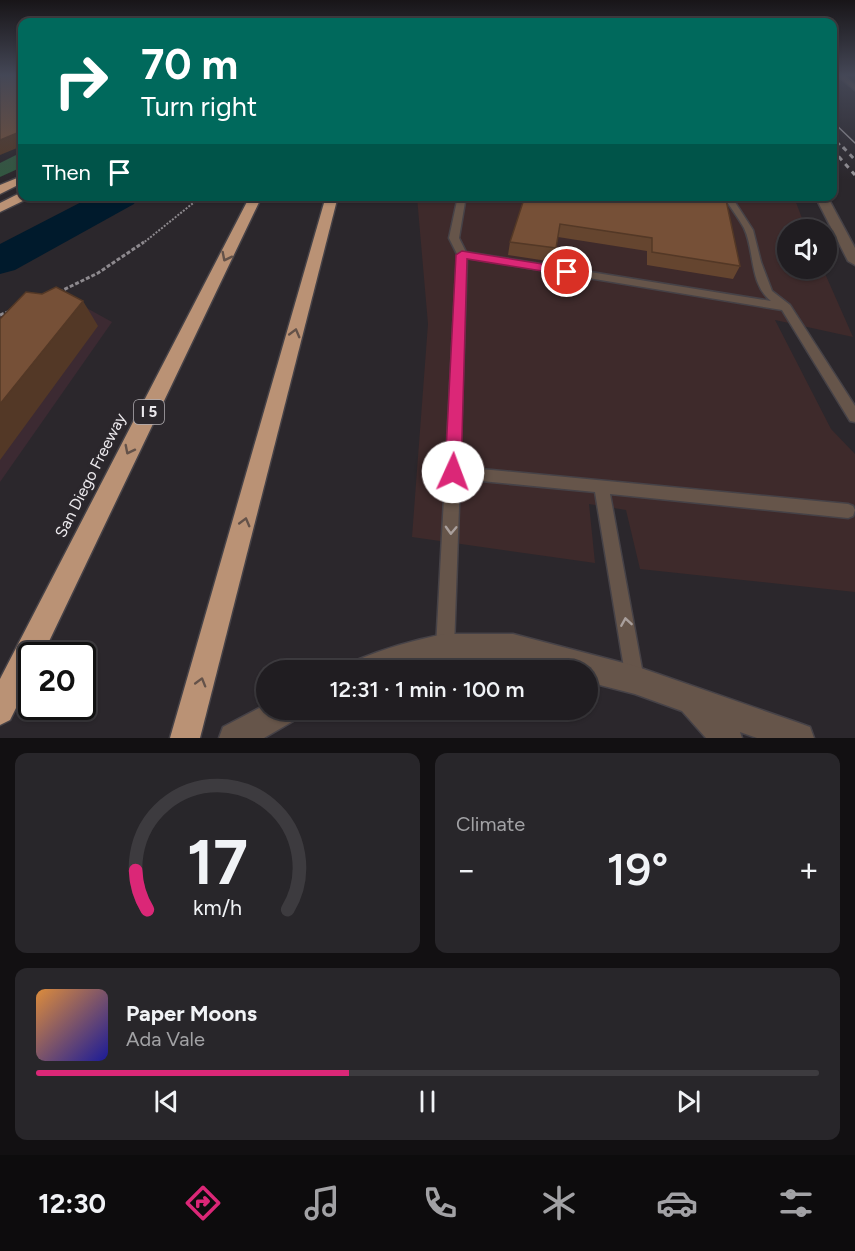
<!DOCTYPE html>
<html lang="en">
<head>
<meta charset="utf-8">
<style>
	:root { --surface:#201d21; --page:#28262a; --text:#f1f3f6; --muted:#a2a2a5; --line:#3d3b3f; --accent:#db2777 }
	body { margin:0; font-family:Figtree,sans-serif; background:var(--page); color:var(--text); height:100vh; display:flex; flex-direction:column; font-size:22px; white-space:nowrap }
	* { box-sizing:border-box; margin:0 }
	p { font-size:20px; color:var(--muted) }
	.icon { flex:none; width:33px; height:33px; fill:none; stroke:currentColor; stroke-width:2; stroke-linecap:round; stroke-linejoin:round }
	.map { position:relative; height:738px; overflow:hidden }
	.side { display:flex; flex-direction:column; gap:15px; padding:15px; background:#121012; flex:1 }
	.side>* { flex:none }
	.hud { position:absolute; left:18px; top:18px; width:819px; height:183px; border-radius:12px; box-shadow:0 2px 4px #0004,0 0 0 2px var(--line); background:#00695c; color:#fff; overflow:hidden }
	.tools { position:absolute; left:777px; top:219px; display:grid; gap:12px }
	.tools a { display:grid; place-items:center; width:60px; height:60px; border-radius:50%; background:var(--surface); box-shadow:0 2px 4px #0004,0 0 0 2px var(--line); font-size:30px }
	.speed { position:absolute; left:18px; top:642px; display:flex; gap:12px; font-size:30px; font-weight:700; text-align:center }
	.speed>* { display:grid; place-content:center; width:78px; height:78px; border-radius:50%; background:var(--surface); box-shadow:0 2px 4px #0004,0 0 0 2px var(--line); line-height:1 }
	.speed .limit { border:3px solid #111; border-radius:9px; background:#fff; color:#111 }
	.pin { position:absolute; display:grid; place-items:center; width:51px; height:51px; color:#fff; margin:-26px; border:3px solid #fff; border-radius:50%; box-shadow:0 2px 6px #0007 }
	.me { position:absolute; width:66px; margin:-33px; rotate:2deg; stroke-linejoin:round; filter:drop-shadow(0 0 4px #0008) }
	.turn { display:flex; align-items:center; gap:21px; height:126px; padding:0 24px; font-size:27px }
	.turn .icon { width:78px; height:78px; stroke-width:2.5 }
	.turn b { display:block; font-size:42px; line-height:51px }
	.then { display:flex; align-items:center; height:57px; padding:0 24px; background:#0003; gap:12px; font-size:22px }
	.big { font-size:45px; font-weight:600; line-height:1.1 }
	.side .card { flex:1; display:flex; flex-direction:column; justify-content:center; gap:9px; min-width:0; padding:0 21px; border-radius:12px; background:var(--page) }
	.side .dial { align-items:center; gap:0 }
	.dial svg { height:156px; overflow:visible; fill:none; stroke:var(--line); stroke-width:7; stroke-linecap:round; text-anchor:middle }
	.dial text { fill:var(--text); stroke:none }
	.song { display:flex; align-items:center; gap:18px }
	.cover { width:72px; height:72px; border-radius:9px; background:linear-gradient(135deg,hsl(30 70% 55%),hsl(240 70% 35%)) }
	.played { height:6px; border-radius:3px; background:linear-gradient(90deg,var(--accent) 40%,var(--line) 40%) }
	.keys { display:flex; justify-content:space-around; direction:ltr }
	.heat { display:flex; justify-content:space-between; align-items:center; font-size:33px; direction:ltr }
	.side .tiles { flex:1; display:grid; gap:15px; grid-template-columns:1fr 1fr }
	.card:last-child { grid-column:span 2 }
	.trip { position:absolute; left:256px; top:660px; width:342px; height:60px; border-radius:30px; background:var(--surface); box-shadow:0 2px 4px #0004,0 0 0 2px var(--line); font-weight:600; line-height:60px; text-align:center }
	.tab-bar { display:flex; height:96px; justify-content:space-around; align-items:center; background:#0d0c0d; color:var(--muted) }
	.tab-bar .icon { width:42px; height:42px }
	.tab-bar .on { color:var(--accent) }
	.tab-bar b { font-size:27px; color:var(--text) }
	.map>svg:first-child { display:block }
	.commercial { fill:#3c2a32 }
	.industrial { fill:#3e2a2b }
	.green { fill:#325740 }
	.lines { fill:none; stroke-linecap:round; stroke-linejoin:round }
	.river { fill:#001a2c; fill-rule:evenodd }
	.service-casing { stroke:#464247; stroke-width:3 }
	.tertiary-casing { stroke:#464247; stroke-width:3 }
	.motorway-casing { stroke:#464247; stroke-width:3 }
	.path-far1 { stroke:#8d898e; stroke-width:2; stroke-dasharray:2 1.5; stroke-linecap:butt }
	.path { stroke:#8d898e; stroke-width:3; stroke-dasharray:4 2; stroke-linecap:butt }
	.service { fill:#66554a; fill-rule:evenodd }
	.tertiary { fill:#66554a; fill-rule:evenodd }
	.motorway { fill:#ba9275; fill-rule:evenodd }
	.tram { stroke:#979498; stroke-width:1.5 }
	.rail-far1 { stroke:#979498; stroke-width:2; stroke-dasharray:4 4; stroke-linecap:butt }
	.rail { stroke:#979498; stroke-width:3; stroke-dasharray:5 5; stroke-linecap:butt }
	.wall { fill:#65452f }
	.shaded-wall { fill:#533826 }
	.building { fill:#765037; stroke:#533826; stroke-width:1.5 }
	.oneway { stroke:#645249 }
	.oneway2 { stroke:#a99f9c }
	.route { fill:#db2777; stroke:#8e194d; stroke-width:1.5 }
	.labels { text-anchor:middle; stroke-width:6; stroke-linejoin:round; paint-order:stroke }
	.shield { fill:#2b272c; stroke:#b2afb3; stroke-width:1.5 }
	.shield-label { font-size:15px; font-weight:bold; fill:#ece9ed }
	.street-label { font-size:16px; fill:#ece9ed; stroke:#2b272c }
</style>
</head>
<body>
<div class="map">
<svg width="855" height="738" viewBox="0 0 855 738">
	<rect width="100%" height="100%" fill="#2b272c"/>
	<path class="commercial" d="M74 301 112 322 0 482V316Z"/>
	<path class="industrial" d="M417 197H794L806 229 788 230V268L823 269 853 337 775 320 831 429 855 454V592L640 569 626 510 589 504 595 563 412 537 428 324Z"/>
	<path class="green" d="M22 152V167L0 177V163Z"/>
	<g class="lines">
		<path class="river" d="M93 196H138L134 204 15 270 0 274V244Z"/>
		<defs>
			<g id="service">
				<path d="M837 75H844L855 85V90Z"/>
				<path d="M458 196H466L459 238 466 252 771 301C749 284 755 251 744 228 738 217 730 207 723 196H731L753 230 761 262 772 291 790 305 855 406V422L850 421 782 310 467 258 460 467 848 504 853 506 855 510 853 516 848 518 610 494 644 680 642 687 635 689 628 687 626 680 595 492 460 479 454 648 451 654 445 657 439 654 436 648 457 254 449 238Z"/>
			</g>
			<g id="tertiary">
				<path d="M815 196H827L855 248V265L848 261Z"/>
				<path d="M445 634H513L635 666 799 723 810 727 814 738H757L740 732 742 738H706L682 711 635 694 588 682V670H546L513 662H445L402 670H353L357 660C386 648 414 640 445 634Z"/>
				<path d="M267 704V710H300L295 720 264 738H219L223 727Z"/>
			</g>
			<g id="motorway">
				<path d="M22 176V183L0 194V185Z"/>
				<path d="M22 192V196H29L27 199 0 212V203Z"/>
				<path d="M250 196H262L42 656H32V676L10 720 0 725V679Z"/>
				<path d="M326 196H338L200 738H170Z"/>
			</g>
		</defs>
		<use href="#service" class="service-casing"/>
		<use href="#tertiary" class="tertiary-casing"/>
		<use href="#motorway" class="motorway-casing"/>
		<path class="path-far1" d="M142 244 202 196"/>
		<g class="path">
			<path d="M59 292 98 273 144 242"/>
			<path d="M0 315 10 311"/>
		</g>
		<use href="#service" class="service"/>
		<use href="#tertiary" class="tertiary"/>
		<use href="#motorway" class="motorway"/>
		<path class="tram" d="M832 121 855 143"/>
		<path class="rail-far1" d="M832 136 844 149"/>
		<g class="rail">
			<path d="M843 147 855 160"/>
			<path d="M832 149 855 175"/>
		</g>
	</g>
	<path class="wall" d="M525 196 740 266 733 279 647 265V251L558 237 554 262 508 255 510 242Z"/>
	<g class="shaded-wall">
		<path d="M22 131V146L0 155V140Z"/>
		<path d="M83 301 98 326 0 460V404Z"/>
	</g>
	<g class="building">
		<path d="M0 75H22V131L0 140Z"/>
		<path d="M525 196H702L726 200 740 266 652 252V238L560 224 556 248 510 242Z"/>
		<path d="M56 287 83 301 0 404V319L26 292 42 294Z"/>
	</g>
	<defs><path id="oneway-chevron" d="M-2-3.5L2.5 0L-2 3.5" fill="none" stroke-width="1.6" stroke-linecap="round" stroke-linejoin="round" transform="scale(1.5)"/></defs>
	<g class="oneway">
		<use href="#oneway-chevron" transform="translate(226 257) rotate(117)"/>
		<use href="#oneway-chevron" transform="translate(295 333) rotate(-75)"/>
		<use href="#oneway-chevron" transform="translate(129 450) rotate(117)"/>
		<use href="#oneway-chevron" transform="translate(245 522) rotate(-75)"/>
		<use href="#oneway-chevron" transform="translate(201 682) rotate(-74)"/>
	</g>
	<g class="oneway2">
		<use href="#oneway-chevron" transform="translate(451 530) rotate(92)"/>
		<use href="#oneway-chevron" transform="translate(626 622) rotate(-99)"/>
	</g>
	<linearGradient id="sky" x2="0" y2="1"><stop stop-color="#181518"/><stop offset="0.42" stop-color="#444756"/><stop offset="1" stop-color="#444756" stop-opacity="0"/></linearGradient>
	<rect width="855" height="179" fill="url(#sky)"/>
	<path class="route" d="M462 251 567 268 572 272 567 275 467 259 461 472 459 477 453 479 448 477 445 472 456 255Z"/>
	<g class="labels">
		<rect class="shield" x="134" y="400" width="30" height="24" rx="4.5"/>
		<g class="shield-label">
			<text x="149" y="417">I 5</text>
		</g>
		<g class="street-label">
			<text transform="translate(90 475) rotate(-63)" y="6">San Diego Freeway</text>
		</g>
	</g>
</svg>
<div class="tools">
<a><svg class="icon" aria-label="sound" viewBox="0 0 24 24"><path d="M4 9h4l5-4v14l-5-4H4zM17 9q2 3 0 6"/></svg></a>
</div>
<div class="speed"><div class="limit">20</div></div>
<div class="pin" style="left:567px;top:272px;background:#d93025"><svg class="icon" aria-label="arrive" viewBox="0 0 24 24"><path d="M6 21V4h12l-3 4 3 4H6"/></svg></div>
<svg class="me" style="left:453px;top:472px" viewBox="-20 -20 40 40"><circle r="19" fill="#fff"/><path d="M0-13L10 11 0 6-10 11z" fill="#db2777"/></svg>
<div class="trip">12:31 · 1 min · 100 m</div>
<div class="hud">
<div class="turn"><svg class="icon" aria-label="right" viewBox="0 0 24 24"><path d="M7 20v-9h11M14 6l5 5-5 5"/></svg><div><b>70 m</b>Turn right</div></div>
<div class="then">Then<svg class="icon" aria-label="arrive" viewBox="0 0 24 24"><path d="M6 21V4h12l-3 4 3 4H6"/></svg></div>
</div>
</div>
<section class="side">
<div class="tiles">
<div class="card dial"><svg viewBox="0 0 100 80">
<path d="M14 69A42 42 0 1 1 86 69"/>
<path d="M14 69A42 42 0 0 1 8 49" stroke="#db2777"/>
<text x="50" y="56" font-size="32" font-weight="700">17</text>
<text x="50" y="72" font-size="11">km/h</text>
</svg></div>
<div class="card"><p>Climate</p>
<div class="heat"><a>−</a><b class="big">19°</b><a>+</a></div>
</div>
<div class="card">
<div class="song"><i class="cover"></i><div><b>Paper Moons</b><p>Ada Vale</p></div></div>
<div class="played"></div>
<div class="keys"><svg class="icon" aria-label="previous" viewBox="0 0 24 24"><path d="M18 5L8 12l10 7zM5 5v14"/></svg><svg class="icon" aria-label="pause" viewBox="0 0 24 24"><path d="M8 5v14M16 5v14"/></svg><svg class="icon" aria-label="next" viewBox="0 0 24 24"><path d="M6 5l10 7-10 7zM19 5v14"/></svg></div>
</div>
</div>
</section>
<nav class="tab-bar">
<b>12:30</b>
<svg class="icon on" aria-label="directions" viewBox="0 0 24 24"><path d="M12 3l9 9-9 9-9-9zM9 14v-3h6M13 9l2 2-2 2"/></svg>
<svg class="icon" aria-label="music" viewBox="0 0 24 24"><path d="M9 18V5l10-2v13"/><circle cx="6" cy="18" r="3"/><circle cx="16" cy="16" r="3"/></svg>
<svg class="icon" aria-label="phone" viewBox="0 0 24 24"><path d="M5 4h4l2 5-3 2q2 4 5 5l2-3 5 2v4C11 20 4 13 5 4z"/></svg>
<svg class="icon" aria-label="climate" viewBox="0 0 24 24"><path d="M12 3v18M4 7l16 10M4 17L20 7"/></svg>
<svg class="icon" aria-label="car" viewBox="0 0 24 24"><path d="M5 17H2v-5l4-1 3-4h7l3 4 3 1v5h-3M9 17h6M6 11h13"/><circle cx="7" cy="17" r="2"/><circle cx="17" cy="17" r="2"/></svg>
<svg class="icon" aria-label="filters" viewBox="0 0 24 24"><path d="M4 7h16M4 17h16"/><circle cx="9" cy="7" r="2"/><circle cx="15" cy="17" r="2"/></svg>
</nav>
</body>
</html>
